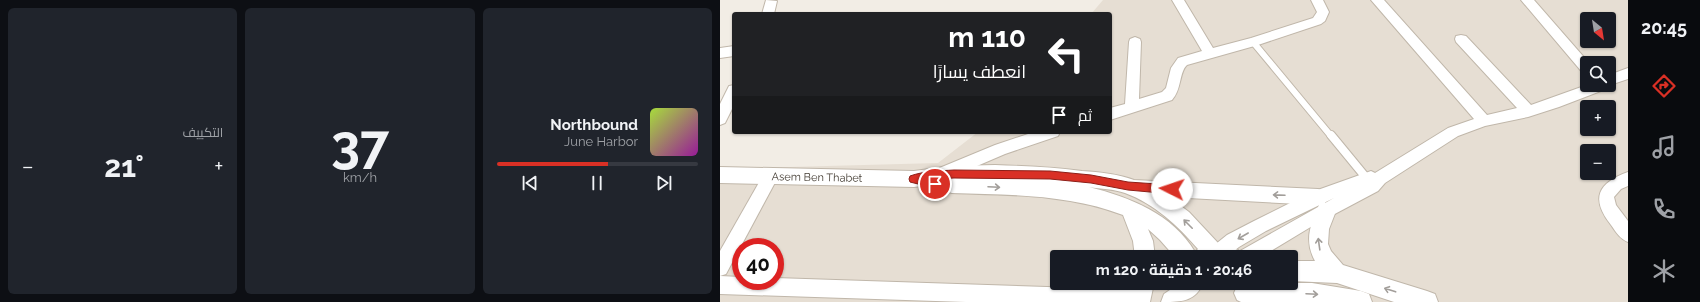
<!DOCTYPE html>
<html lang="ar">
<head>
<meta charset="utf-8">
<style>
	:root { --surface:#171b24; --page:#20242c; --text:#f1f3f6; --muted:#9ea1a6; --line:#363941; --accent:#d93025 }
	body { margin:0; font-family:Raleway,Cairo,sans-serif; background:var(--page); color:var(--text); direction:rtl; height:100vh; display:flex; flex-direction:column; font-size:15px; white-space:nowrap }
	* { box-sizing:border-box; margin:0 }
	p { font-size:13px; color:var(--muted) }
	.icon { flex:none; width:22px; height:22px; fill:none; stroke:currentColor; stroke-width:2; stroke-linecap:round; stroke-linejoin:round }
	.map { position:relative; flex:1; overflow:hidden; direction:ltr }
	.sheet { display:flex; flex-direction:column; gap:8px; padding:8px; background:#0d0f14; width:720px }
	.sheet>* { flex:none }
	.hud { position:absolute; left:12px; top:12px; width:380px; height:122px; border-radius:4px; box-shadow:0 1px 3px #0004; direction:rtl; background:#202124; color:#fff; overflow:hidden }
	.needle { width:26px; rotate:150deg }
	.tools { position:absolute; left:860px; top:12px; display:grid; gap:8px }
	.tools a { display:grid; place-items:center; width:36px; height:36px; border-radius:4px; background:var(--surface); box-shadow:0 1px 3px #0004; font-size:20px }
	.speed { position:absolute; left:12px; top:238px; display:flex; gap:8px; font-size:20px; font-weight:700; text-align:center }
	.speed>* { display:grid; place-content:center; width:52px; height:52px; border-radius:50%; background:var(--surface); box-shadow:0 1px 3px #0004; line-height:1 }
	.speed .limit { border:6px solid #d22; background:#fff; color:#111 }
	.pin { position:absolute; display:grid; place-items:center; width:34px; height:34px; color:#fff; margin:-17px; border:2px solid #fff; border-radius:50%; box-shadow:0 1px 4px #0007 }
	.me { position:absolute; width:44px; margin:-22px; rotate:274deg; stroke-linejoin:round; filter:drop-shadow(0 0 3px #0008) }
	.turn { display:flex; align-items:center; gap:14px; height:84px; padding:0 20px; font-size:18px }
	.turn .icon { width:52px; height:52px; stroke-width:2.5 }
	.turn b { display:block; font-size:28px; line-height:34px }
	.then { display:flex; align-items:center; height:38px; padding:0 20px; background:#0003; gap:8px; font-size:15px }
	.big { font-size:30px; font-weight:700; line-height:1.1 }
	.sheet .widget { flex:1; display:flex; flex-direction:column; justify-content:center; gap:6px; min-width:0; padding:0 14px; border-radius:6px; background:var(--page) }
	.sheet .dial { align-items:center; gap:0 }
	.dial b { font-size:52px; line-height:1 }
	.song { display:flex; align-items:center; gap:12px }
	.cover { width:48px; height:48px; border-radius:6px; background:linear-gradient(135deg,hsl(80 70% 55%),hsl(300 70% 35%)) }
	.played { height:4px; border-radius:2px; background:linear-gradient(90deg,var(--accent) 55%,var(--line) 55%) }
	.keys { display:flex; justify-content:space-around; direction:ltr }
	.heat { display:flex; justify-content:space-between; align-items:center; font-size:22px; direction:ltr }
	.sheet .tiles { flex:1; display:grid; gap:8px; grid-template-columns:repeat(3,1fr) }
	.trip { position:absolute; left:330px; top:250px; width:248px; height:40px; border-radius:4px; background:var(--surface); box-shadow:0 1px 3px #0004; font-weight:700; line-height:40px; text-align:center; direction:rtl }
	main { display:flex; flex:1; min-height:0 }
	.dock { display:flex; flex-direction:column; width:72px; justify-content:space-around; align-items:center; background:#090b0e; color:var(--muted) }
	.dock .icon { width:28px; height:28px }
	.dock .selected { color:var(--accent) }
	.dock b { font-size:18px; color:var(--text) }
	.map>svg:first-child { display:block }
	.residential { fill:#e6ded3; fill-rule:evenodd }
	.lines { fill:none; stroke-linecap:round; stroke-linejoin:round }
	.service-far1-casing { stroke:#c0b7aa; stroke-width:8 }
	.service-casing { stroke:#c0b7aa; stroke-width:10 }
	.minor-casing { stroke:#c0b7aa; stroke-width:2 }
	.tertiary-casing { stroke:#c0b7aa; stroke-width:2 }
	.service-far1 { stroke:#fff; stroke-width:6 }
	.service { stroke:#fff; stroke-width:8 }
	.minor { fill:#fff; fill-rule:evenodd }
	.tertiary { fill:#fff; fill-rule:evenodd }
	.oneway { stroke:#a29e9a }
	.route { fill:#d93025; stroke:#8d1f18 }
	.labels { text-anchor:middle; stroke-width:4; stroke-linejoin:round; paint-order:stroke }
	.street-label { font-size:11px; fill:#443d34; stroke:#fff }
</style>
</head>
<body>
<main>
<nav class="dock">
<b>20:45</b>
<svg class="icon selected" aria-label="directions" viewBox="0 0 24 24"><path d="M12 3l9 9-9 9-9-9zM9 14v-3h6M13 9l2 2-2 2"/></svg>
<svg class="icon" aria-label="music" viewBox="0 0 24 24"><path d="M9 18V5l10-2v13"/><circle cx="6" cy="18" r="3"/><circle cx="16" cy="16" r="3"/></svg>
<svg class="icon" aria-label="phone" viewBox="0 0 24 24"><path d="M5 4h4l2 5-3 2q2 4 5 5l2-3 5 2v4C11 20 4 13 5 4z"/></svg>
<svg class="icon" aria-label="climate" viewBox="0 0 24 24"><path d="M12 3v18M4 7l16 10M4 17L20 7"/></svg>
</nav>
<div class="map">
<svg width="908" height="302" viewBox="0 0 908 302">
	<rect width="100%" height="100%" fill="#f2ede5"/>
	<path class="residential" d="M383 0H908V302H0V169L218 163 258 132H390V14H371ZM867 19H889V41H867ZM867 63H889V85H867ZM867 107H889V129H867ZM867 151H889V173H867ZM21 247H55V281H21ZM337 257H571V283H337Z"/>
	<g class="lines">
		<defs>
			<path id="service-far1" d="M533 42 611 136"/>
			<path id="service" d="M611 135 648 180"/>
			<g id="minor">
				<path d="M46 0 57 1 54 14H42Z"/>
				<path d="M452 0H464L493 48 531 38 593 18 597 12 591 0H603L609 12 605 21 601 24 538 45 467 65C459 72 462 89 452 100L390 120V108L405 104 409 42 410 39 415 37 420 39 421 42 419 99 442 92 446 88 451 68 458 58 482 51Z"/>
				<path d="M651 0H664L767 115 797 108 736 42 735 39 736 36 741 35 746 36 811 105 867 85H889V75L908 68V79L887 86 886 89 839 107 808 117 765 126 738 136 665 183 658 191 594 225 541 257H517L520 251 614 198 546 231 519 247 506 257H491L489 253 492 247 507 235 534 221 592 192 651 171 655 173 728 128 754 119Z"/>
				<path d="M801 0H814L869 63H867V74L862 72Z"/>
				<path d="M14 46V56L0 58V48Z"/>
				<path d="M14 85V105L5 123 0 125V104L9 86Z"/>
				<path d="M314 132H340L338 136 285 154 222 181 217 179 214 174 217 169 275 145Z"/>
				<path d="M50 170 55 172 58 177 6 274 0 276V251L45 172Z"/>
				<path d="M908 172V186L901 189 894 197 896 205 908 221V242C900 239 896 232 891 225 870 198 878 183 908 172Z"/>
				<path d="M0 276 21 277V281H55V278L420 290 426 293 429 299 428 302H246L0 294Z"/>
			</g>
			<g id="tertiary">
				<path d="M275 165C304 166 333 167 362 171 380 172 398 174 414 180L598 189 605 191 608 197 605 203 613 205 616 211 609 229 608 244 611 251 623 265 707 291 715 294 718 302H674L617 283 571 281V261H595C584 241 590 225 599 205L449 197 469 212 499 244 518 250 521 257H455L440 240 428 229 433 241 435 257H415L413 241 403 215C348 194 290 195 232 193L225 191 223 185 224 183 194 187 0 183V167L194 171 233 166ZM369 187C381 189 394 189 405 193 435 204 458 226 478 249L475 252C453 214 409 197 369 187Z"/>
				<path d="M412 283H434L430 302H408Z"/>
				<path d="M460 283H477L480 289C472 302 458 302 441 302L444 294Z"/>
				<path d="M524 283H592L641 291 649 294 652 302H521L517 300 514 293 517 286Z"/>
			</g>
		</defs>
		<use href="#service-far1" class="service-far1-casing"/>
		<use href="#service" class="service-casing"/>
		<use href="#minor" class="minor-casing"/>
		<use href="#tertiary" class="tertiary-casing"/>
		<use href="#service-far1" class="service-far1"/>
		<use href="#service" class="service"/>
		<use href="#minor" class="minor"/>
		<use href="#tertiary" class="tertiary"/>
	</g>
	<defs><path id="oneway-shaft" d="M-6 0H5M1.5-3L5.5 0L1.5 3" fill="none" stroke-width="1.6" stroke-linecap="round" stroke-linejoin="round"/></defs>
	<g class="oneway">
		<use href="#oneway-shaft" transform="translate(274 187) rotate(3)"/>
		<use href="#oneway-shaft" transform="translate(559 195) rotate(-178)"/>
		<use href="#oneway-shaft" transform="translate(468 224) rotate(-135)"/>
		<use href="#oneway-shaft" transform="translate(523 236) rotate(150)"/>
		<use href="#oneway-shaft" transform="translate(599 244) rotate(-98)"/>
		<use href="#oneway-shaft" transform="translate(670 290) rotate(-162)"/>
		<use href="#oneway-shaft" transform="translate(592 294) rotate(3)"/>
	</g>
	<path class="route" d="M234 170 330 171 371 175 408 182 452 185 456 186 457 189 456 192 452 194 408 190 371 183 330 179 234 178 212 179 219 181 220 184 219 187 215 188 194 183 190 182 189 179 190 176C204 171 219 171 234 170Z"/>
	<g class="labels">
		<g class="street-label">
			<text transform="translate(97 177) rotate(1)" y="4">Asem Ben Thabet</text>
		</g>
	</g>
</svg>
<div class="tools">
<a><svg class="needle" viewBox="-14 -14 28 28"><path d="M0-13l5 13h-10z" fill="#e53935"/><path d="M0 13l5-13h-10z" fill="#9ea1a6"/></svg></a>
<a><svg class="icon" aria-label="search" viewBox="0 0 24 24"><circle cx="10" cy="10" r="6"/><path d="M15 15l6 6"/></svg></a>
<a>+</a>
<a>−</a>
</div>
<div class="speed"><div class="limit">40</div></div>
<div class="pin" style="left:215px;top:184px;background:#d93025"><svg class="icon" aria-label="arrive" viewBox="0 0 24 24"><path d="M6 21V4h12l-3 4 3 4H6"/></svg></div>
<svg class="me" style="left:452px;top:189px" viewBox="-20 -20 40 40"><circle r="19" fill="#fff"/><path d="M0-13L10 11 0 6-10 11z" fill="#d93025"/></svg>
<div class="trip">20:46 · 1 دقيقة · 120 m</div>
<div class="hud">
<div class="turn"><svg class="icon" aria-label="left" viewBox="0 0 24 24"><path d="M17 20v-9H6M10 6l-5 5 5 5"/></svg><div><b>110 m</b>انعطف يسارًا</div></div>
<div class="then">ثم<svg class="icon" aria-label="arrive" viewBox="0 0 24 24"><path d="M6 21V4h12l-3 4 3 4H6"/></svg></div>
</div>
</div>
<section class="sheet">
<div class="tiles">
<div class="widget">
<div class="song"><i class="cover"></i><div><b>Northbound</b><p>June Harbor</p></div></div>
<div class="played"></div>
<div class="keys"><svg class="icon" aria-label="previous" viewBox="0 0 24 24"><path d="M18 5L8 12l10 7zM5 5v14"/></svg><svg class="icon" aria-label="pause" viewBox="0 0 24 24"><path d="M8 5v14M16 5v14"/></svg><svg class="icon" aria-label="next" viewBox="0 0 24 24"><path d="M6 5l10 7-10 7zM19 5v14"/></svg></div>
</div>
<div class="widget dial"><b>37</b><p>km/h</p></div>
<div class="widget"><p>التكييف</p>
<div class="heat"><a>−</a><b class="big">21°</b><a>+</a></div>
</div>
</div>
</section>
</main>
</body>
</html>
